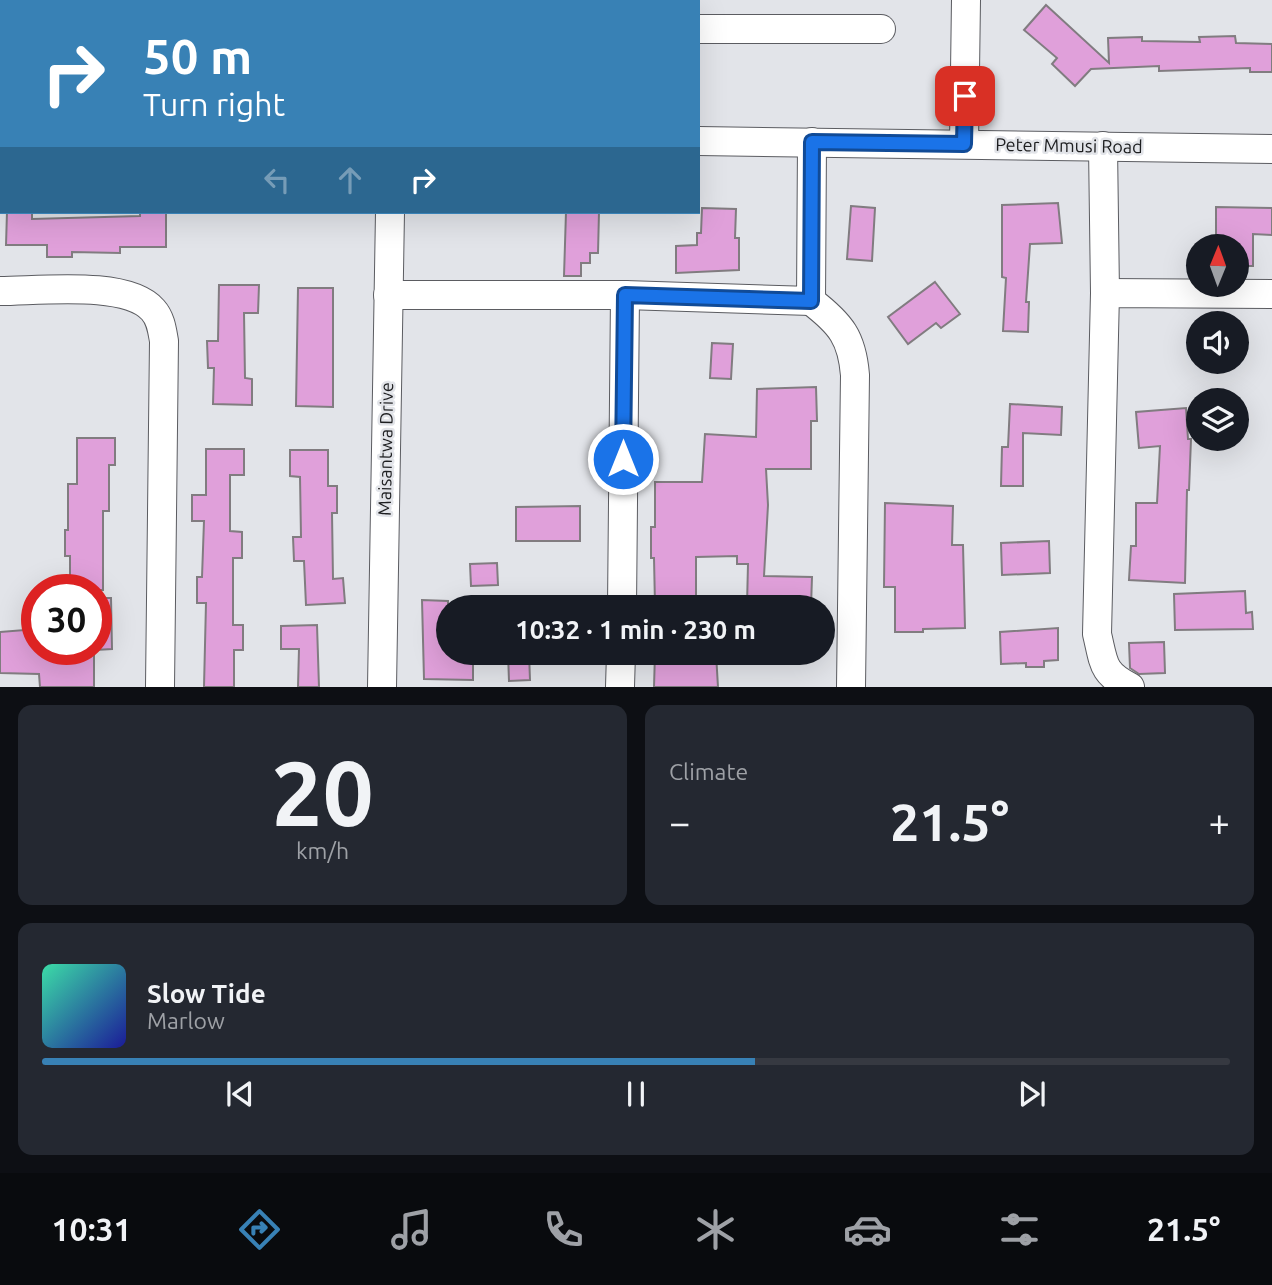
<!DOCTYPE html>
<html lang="en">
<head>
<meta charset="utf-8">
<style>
	:root { --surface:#171b24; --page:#242831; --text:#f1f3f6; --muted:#9ea1a6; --line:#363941; --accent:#3881b5 }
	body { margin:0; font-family:Ubuntu,sans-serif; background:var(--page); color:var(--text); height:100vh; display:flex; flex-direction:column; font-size:26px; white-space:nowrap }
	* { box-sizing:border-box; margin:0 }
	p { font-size:23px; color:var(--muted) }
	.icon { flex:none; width:38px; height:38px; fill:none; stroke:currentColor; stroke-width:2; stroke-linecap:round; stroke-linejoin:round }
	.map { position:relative; height:687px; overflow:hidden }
	.side { display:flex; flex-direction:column; gap:18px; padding:18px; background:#0d0f14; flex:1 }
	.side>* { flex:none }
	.guide { position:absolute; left:0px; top:0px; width:700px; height:214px; box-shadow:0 7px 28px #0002; background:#3881b5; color:#fff; overflow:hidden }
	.needle { width:46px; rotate:1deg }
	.fabs { position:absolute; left:1186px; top:234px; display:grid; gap:14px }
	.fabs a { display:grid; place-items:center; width:63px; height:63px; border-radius:50%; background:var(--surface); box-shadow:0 7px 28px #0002; font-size:35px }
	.speed { position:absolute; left:21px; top:574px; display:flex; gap:14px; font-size:35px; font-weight:700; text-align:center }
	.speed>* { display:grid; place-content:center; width:91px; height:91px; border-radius:50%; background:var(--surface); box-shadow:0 7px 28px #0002; line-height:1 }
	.speed .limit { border:10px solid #d22; background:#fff; color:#111 }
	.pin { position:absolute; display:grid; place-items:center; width:60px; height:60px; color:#fff; margin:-30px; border-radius:14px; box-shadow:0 4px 10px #0006 }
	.me { position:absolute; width:77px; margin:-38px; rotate:0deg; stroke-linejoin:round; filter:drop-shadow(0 0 5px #0008) }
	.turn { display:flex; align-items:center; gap:24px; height:147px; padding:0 28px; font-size:32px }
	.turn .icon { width:91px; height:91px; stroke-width:2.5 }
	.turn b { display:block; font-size:49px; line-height:60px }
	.lanes { display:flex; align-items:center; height:66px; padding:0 28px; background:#0003; justify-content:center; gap:35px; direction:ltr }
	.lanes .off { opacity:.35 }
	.big { font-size:52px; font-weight:700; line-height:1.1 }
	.side .tile { flex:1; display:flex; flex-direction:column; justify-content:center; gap:10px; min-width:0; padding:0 24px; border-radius:14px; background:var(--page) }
	.side .dial { align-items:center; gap:0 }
	.dial b { font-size:91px; line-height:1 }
	.song { display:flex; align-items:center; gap:21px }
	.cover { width:84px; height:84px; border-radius:10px; background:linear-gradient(135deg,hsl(160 70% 55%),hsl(240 70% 35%)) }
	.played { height:7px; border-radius:4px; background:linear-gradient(90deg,var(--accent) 60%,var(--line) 60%) }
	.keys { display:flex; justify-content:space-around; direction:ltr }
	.heat { display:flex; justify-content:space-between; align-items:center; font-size:38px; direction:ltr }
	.side .tiles { flex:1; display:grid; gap:18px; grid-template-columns:1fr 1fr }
	.tile:last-child { grid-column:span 2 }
	.trip { position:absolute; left:436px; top:595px; width:399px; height:70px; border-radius:35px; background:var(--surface); box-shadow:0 7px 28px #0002; font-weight:700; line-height:70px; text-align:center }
	.dock { display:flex; height:112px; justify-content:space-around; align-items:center; background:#090b0e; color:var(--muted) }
	.dock .icon { width:49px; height:49px }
	.dock .selected { color:var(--accent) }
	.dock b { font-size:32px; color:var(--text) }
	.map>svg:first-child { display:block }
	.building { fill:#e0a0da; stroke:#817c80; stroke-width:2 }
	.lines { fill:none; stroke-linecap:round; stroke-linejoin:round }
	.minor-casing { stroke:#5b5c61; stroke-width:30 }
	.minor { stroke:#fff; stroke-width:28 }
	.route-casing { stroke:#114b97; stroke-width:18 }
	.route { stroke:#1a73e8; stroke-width:12 }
	.labels { text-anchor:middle; stroke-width:5; stroke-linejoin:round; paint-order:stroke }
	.street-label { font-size:18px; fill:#1e1f21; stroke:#e2e4e9 }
</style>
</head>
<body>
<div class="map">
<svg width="1272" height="687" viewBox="0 0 1272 687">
	<rect width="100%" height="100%" fill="#e2e4e9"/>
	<g class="building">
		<path d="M1046 5 1109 63 1108 38 1142 37V41L1200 42 1199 37 1235 36 1236 43 1272 44V72H1250V68L1159 71V66L1091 69 1075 86 1052 64 1057 58 1024 30Z"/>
		<path d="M1058 203 1062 243 1030 244 1026 302H1029L1028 332 1003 331 1006 278 1002 277V205Z"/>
		<path d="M851 206 875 208 872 261 847 259Z"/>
		<path d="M1216 207 1272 208V235L1253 234V266H1237V247H1216Z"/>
		<path d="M702 208 736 209 735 238H739V270L676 273V246L697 245V233H701Z"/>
		<path d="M7 212H32V219L140 216V212H166V247H120V253L72 252V257H47V245H6Z"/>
		<path d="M566 212H599L598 253H590V263H581V276H564Z"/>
		<path d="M935 282 960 314 941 328 936 323 908 344 888 317Z"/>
		<path d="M219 285H259L258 313H244L245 378 252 379V405L213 404 214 368H208L207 341H218Z"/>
		<path d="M298 288H333V407L296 406Z"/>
		<path d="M712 343 733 344 731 379 710 378Z"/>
		<path d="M816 387 817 421H811V469H766L768 505 764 576 812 577 811 607 747 605 748 564H737V556L696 557V605H655L654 558H651V527H655V482H702L705 434 756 437 757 389Z"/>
		<path d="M1010 404 1062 407 1061 435 1023 433V486H1001L1002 447H1008Z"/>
		<path d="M1186 408 1188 439H1191L1189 490H1187L1185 583 1129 580 1131 546H1136V503H1157L1160 446 1139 448 1136 412Z"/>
		<path d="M77 438H115V465H109V511H103V590H70V556H65V530H68V484H77Z"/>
		<path d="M206 449H244V475H230V531L242 532V558H233V625H243V650H234V687H204L206 603H197V577H202L204 521H192V495H206Z"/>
		<path d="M290 450H328V486H337V513H332L333 579 343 578 345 603 306 605 304 561H294L293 537H301L300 477 290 476Z"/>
		<path d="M885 503 953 506 952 545H963L965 628 923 629V632H895V587H884Z"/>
		<path d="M580 506V541H516V507Z"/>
		<path d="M1049 541 1050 573 1002 575 1001 543Z"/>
		<path d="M497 563 498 585 471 586 470 564Z"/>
		<path d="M1245 591 1246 613 1252 612 1253 629 1175 630 1174 594Z"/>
		<path d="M96 598H111L112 649 96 650Z"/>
		<path d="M422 600 448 601V653H473V680L424 679Z"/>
		<path d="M317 625 319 687H298L299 649H281V626Z"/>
		<path d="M1058 628V660L1044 661V667H1026V663L1001 664 1000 632Z"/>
		<path d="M37 629V649H94V687H40L39 674 0 673V632Z"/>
		<path d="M1164 642 1165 673 1139 674 1130 668 1129 643Z"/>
		<path d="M508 653H529L530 680 509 681Z"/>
		<path d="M655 653H716L718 687H654Z"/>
	</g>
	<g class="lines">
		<defs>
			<g id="minor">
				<path d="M368 2V0"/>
				<path d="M533 2V0"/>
				<path d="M698 29H881"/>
				<path d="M0 132H2"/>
				<path d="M698 141 1272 149"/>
				<path d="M964 144 966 0"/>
				<path d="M1103 146 1105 293"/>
				<path d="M0 291C39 291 127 280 153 310 161 319 162 330 164 341L160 687"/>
				<path d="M388 295H625L811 301 812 142"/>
				<path d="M811 301C841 324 852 338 855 375L851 687"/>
				<path d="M622 607 625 295"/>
				<path d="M382 687 390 212"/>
				<path d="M620 687 621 653"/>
				<path d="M1130 687C1102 673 1104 663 1097 634L1105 293 1272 294"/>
			</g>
		</defs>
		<use href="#minor" class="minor-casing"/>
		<use href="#minor" class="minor"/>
	</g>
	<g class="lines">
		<defs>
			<path id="route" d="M623 459 625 295 811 301 812 142 964 144 965 96"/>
		</defs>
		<use href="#route" class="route-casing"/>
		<use href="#route" class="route"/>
	</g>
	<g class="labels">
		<g class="street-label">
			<text transform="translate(1069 146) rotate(1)" y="6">Peter Mmusi Road</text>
			<text transform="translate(386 449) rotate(-89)" y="6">Maisantwa Drive</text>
		</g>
	</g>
</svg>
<div class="fabs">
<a><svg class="needle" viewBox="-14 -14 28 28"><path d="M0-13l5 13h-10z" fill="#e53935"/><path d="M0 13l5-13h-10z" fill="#9ea1a6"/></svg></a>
<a><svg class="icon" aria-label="sound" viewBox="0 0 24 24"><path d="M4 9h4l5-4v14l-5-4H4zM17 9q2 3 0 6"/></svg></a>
<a><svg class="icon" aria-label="layers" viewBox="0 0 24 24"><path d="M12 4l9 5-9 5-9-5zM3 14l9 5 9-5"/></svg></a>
</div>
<div class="speed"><div class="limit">30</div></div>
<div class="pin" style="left:965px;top:96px;background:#d93025"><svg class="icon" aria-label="arrive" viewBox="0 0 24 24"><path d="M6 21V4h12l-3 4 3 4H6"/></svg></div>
<svg class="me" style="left:623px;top:459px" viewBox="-20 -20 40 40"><circle r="17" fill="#1a73e8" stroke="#fff" stroke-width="3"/><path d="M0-11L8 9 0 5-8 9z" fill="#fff"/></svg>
<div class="trip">10:32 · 1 min · 230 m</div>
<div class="guide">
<div class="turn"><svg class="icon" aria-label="right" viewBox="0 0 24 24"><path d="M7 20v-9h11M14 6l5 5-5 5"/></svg><div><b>50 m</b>Turn right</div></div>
<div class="lanes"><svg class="icon off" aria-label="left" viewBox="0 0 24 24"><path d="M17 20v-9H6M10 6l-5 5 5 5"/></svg><svg class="icon off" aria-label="ahead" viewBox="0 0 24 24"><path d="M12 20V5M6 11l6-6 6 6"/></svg><svg class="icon" aria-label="right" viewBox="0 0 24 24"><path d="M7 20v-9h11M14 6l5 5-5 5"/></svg></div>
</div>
</div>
<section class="side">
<div class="tiles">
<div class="tile dial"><b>20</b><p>km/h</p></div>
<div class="tile"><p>Climate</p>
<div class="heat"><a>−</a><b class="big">21.5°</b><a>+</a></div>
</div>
<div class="tile">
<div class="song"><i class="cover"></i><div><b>Slow Tide</b><p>Marlow</p></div></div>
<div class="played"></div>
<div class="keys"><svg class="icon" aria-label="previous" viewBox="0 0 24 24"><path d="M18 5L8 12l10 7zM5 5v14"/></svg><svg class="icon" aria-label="pause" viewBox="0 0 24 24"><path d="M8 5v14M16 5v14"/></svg><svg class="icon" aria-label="next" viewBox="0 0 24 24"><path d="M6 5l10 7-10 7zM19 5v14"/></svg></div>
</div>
</div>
</section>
<nav class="dock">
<b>10:31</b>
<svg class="icon selected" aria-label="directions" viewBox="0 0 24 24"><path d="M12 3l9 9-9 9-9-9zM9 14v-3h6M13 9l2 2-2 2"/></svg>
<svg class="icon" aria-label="music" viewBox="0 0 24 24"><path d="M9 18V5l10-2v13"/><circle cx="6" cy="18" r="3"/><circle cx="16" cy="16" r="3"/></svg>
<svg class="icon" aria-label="phone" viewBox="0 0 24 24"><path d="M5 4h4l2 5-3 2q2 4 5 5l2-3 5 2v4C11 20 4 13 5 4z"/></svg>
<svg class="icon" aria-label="climate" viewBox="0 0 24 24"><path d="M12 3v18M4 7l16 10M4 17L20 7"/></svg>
<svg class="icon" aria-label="car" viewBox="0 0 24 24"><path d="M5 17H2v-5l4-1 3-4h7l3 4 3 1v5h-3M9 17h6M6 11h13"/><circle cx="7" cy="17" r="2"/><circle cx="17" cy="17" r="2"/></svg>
<svg class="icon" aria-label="filters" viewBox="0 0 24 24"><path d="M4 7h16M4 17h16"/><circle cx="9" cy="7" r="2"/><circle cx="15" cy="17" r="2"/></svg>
<b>21.5°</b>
</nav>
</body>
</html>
